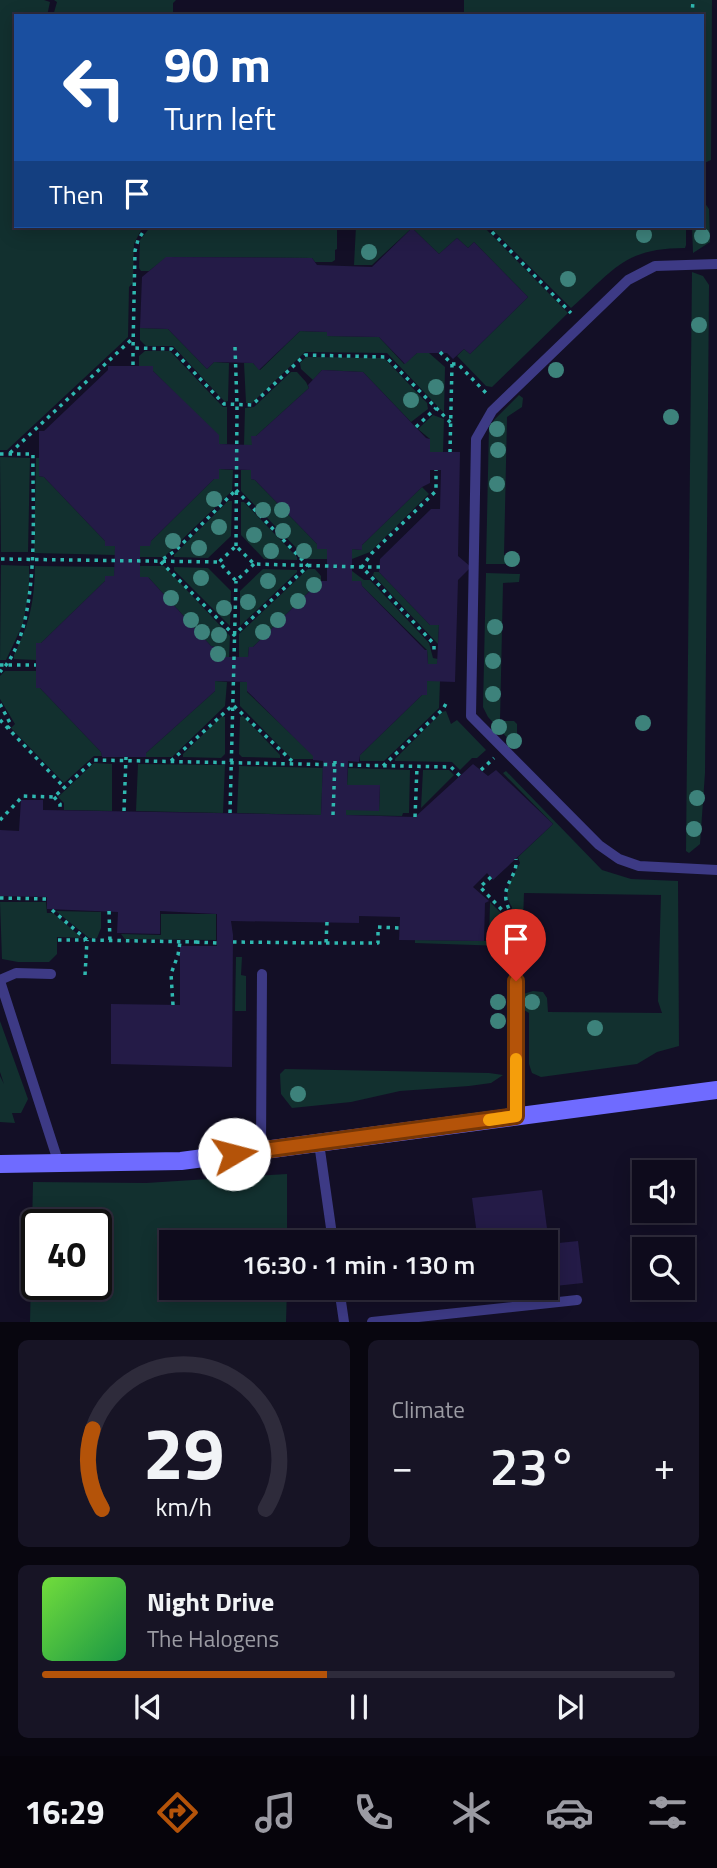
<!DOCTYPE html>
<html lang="en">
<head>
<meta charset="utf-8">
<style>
	:root { --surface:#0e0b1c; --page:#171425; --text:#f1f3f6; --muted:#9b9ba3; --line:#2e2b3b; --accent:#b45309 }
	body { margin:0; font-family:"Titillium Web",sans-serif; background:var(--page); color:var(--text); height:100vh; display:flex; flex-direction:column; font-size:26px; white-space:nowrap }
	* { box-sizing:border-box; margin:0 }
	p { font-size:23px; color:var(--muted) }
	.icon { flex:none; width:38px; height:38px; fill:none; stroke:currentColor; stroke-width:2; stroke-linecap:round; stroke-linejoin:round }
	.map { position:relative; height:1322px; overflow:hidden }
	.sheet { display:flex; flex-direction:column; gap:18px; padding:18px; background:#08060f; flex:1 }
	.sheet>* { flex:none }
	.banner { position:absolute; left:14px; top:14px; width:690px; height:214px; border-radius:0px; box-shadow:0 4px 18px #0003,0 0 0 2px var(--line); background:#1a4fa0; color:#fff; overflow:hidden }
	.fabs { position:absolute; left:632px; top:1160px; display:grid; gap:14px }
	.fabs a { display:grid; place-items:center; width:63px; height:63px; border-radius:0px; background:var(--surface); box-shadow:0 4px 18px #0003,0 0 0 2px var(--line); font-size:35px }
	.speed { position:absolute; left:21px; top:1209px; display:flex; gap:14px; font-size:35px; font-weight:700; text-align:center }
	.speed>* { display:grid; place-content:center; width:91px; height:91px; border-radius:50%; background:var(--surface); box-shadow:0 4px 18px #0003,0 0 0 2px var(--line); line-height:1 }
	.speed .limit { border:4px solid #111; border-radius:10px; background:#fff; color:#111 }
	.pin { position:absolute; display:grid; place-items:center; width:60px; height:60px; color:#fff; margin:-72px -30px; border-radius:50% 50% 50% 0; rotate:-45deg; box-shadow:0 0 7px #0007 }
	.pin .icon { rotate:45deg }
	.me { position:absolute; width:77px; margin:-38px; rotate:82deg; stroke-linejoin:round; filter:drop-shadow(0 0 5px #0008) }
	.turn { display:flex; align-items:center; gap:24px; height:147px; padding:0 35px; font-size:32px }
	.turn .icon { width:91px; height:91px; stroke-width:2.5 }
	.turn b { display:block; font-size:49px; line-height:60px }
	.then { display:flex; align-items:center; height:66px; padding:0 35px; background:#0003; gap:14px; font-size:26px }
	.big { font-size:52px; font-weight:600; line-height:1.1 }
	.sheet .tile { flex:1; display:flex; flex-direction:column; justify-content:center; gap:10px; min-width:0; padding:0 24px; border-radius:10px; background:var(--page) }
	.sheet .dial { align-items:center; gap:0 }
	.dial svg { height:182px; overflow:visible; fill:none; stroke:var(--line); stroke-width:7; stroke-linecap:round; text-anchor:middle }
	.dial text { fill:var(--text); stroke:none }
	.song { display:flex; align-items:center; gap:21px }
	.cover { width:84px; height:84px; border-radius:10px; background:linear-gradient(135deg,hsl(100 70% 55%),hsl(140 70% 35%)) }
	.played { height:7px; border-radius:4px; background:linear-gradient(90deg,var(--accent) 45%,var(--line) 45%) }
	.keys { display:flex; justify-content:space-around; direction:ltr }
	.heat { display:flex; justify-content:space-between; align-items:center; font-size:38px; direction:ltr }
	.sheet .tiles { flex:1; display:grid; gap:18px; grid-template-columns:1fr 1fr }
	.tile:last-child { grid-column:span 2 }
	.trip { position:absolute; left:159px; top:1230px; width:399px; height:70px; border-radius:0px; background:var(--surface); box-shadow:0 4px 18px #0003,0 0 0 2px var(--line); font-weight:600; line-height:70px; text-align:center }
	.dock { display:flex; height:112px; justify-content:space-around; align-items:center; background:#06040b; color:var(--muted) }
	.dock .icon { width:49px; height:49px }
	.dock .on { color:var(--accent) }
	.dock b { font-size:32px; color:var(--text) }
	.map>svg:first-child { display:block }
	.green { fill:#12302f; fill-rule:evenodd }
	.building { fill:#241b47; fill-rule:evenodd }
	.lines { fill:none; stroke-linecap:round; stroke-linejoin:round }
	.path { stroke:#2fb8b0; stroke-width:3.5; stroke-dasharray:3.5 5; stroke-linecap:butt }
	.lane { stroke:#3d3a85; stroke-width:10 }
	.secondary { stroke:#6f6bff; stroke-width:18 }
	.tree { fill:#3d827b }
	.route-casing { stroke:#753606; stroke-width:18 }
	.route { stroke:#b45309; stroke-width:12 }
	.slow { stroke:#f59e0b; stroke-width:12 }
</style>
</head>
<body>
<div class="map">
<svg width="717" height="1322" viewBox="0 0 717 1322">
	<rect width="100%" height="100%" fill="#130f26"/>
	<g class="green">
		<path d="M0 0H44L50 2 47 16H16V226H143L134 244 133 283 129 287 128 337 7 450H0Z"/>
		<path d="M54 0H176L173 3V16H53L57 2Z"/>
		<path d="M464 0H712L711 160 702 164V16H464Z"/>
		<path d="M702 199 709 209 710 242 693 253 692 226H702Z"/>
		<path d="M151 226H337V249L335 250V260L332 262H315L312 258 167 257 149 271H141L139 268 140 240Z"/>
		<path d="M356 226H483L568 313 492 387 486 386 457 356 464 349 470 354 528 297 474 242 468 248 457 238 439 254 412 228 372 265H354Z"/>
		<path d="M489 226H686V245L685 248C624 248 614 270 571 308Z"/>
		<path d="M692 272 703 276 709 285 705 773 700 844 689 853 686 851Z"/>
		<path d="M140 328 168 329 207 369 214 362 229 363 228 401 225 402 173 346H146L140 340Z"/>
		<path d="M300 331 327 332 328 336 379 337 404 364 417 353H429L445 367 444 413 387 353 305 352 252 403H246L244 363H253L260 370Z"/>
		<path d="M145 351H170L223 407H227V444H219L217 435 153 371V366H139V356Z"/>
		<path d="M306 357 384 358 427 403 428 409 411 422 363 372 322 370 313 380 301 369 300 363Z"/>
		<path d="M291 372H297L306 382 309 388 256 436H252V445H244L245 408 254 407Z"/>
		<path d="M519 395 523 398 522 407 507 417 504 555 519 556V564H486L489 427 495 419Z"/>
		<path d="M433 415 444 419 443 452H430V439L418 429Z"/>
		<path d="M0 457 30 458 28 552H1Z"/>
		<path d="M36 458H39V476L44 477 105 541V546H115V555L34 553Z"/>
		<path d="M219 469 233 470 232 491 164 557H140V546L151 541 214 479H219Z"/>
		<path d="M241 470H251V479L255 480 317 544V549H327V559H307L241 491Z"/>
		<path d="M422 487 429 494 370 552 352 559V549L362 550V545Z"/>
		<path d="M228 501H232L231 536 208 558 174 557V555Z"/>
		<path d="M241 502H244L297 557V560L264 559 241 535Z"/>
		<path d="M1 565 29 566V589L23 624 6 660H0Z"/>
		<path d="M35 566 115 567 114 576H105V581L41 643H36V660L14 659V655C30 622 34 603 35 566Z"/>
		<path d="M139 566H164L230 636 229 657H215V647L211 646 149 578 140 577Z"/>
		<path d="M174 567 208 568 231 591 230 626 174 570Z"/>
		<path d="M263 569 297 570V572L240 626V591Z"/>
		<path d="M308 569H315L321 576V581H317V584L253 647H249L248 657H239V634Z"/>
		<path d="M352 571 364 580H370L429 643 433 658 438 659 437 664H428L427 650 362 586 361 582 352 581Z"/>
		<path d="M374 572H379L430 625H439L438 644 373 575Z"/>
		<path d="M486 573 520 574 519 582 503 583 500 721H514L517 724V745H514L488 717 483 707Z"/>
		<path d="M5 671H36V688H40L101 752 102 756H94L64 783 11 728 15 724 0 699V676Z"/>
		<path d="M215 681 227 682 225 706 172 757H146V753L215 691Z"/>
		<path d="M427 681H440L439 708 384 761H360V755L422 695 427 694Z"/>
		<path d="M240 682H247V692L313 755V759H292L240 706Z"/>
		<path d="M446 711 451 724 457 720 486 750 477 758H472L460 770 452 762 395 761V759L442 712Z"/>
		<path d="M222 716 225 717V754L221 758 183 757V754Z"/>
		<path d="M243 716 280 755V758L242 757 239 754 240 717Z"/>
		<path d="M94 763 112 764V811L64 810V803L58 797Z"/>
		<path d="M138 764 225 765 223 813 136 811Z"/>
		<path d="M239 766 323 768 321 815 237 813Z"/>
		<path d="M348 768 410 770 409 813H403L402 816 346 815V810H379L380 786 347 785Z"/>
		<path d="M423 770H449L454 775 421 808Z"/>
		<path d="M506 771 602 870 631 879 678 881 679 1046 657 1052 637 1064 541 1077 532 1073 529 1064V1013L524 1010 520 995 533 991 543 992 547 998 548 1012 662 1013 658 1001 661 895 524 893 522 951 513 965 510 966 508 915 511 914 512 907C501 892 512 878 520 863L518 857 553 824 503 773Z"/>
		<path d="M0 902H46L47 913H53L82 938 57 937V954L49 962H18L2 959Z"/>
		<path d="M490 902 504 916V946L415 943V940L489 941Z"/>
		<path d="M56 911 101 912V928L97 938H89Z"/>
		<path d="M161 914H216V940L125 939 121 934 161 935Z"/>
		<path d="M236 957H242L241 975 246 976V1011H235Z"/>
		<path d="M0 1021 28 1099 21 1113H12L15 1123 0 1122V1076L4 1084 0 1072Z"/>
		<path d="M285 1069 489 1073 503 1075 491 1083 469 1086 400 1091 351 1102 292 1108 281 1094 280 1074Z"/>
		<path d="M287 1174V1242H172V1288H287L286 1322H30L33 1182 146 1183ZM37 1225H96V1284H37Z"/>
	</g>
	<g class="building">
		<path d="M412 228 439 254 457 238 468 248 474 242 528 297 470 354 464 349 453 359 447 353H417L405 364 379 337 327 336V332L300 331 259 370 253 363 214 362 207 369 168 329 140 328 142 277 166 257 312 258 317 265 372 267Z"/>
		<path d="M108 366H153V371L219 435V444L252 445 251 436H256L309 388 308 385 322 370 363 372 426 438 430 439V452H460L458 556 471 567 458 580 455 682 427 681V695H422L360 755 359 762 348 761 347 785H380L379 811 346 810V815L415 817 473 764 488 776 496 770 553 824 493 880 487 873 473 887 489 901 485 903 484 941 399 940 400 917 359 916V923L231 921 233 935 232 1067 111 1064V1004L180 1005V946H217V914L160 911V934L117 933 118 912 47 909V897L0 896V830L19 831 21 800H43V810L321 815 323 761 313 760V756L247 691V682L215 681V691L146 753V757H102L101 752 40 688H36V643H41L105 581V576H114L115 546H105V541L44 477 39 476V431H44L108 370ZM219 469 251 470V479L255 480 317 544V549H327V581H317V584L253 647H249L248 657H215V647L211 646 148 577H140V546H150L151 541 214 479H219ZM430 470H441L440 509H431L380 559 379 572 430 625H439L437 664H428L427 650H425L362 586 361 581H352V549L362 550V545L422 487 430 483Z"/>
		<path d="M542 1190 549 1244 578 1241 583 1283 546 1287V1242H478L472 1198Z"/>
		<path d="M483 1288H526V1290L484 1295Z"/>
	</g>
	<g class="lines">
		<g class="path">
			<path d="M692 16 693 0"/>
			<path d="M147 226 138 240 135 251 133 348 172 349 224 404 252 405 305 355 386 357 451 423"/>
			<path d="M486 226 571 313"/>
			<path d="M235 347 237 405 236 546"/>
			<path d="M440 352 452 364 450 452"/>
			<path d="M452 364H458L487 394"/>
			<path d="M133 365V348"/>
			<path d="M416 427 436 408"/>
			<path d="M10 453 132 339"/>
			<path d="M0 454H33C32 512 42 630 0 672"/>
			<path d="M236 490 308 566 234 635 160 561 175 551Z"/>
			<path d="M1 559 219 562"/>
			<path d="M254 564 236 581 219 562 236 546 254 564 362 567 434 644V650L438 651"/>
			<path d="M380 567H362L372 553 436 491V470"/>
			<path d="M0 665H36"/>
			<path d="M0 704 11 725 8 728"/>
			<path d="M0 720 64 787"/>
			<path d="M171 761 233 705 293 762"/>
			<path d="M383 766 443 709 448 700"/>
			<path d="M481 770 494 758"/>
			<path d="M54 797 60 804V810"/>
			<path d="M124 811 126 757"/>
			<path d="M230 813 236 581"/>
			<path d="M333 815 335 761"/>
			<path d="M415 817 417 767"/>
			<path d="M0 820 23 796 54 797 94 760 451 767 460 776"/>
			<path d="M491 877 480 887 506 914"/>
			<path d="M0 898 47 899"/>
			<path d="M52 910 87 940 196 942V945"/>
			<path d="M109 911 110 941"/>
			<path d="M508 933 506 914 509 909C498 885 518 879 516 859"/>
			<path d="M58 940H85"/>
			<path d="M196 942 217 943"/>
			<path d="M233 942 326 943 327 922"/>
			<path d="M326 943H378V927L400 928"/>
			<path d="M85 975 87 940"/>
			<path d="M173 1005 171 974 178 955 180 942"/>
		</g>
		<g class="lane">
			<path d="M717 264 655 266 628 280 492 411 476 439 471 716 599 845 619 859 639 866 717 870"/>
			<path d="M0 980 16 973 51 974"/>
			<path d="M0 981 59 1164"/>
			<path d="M516 1116V981"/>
			<path d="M319 1143 333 1242"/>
			<path d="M261 1150 262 974"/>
			<path d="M339 1288 344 1322"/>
			<path d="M372 1322 577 1300"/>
		</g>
		<path class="secondary" d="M0 1164 181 1161 717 1090"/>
	</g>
	<g class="tree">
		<circle cx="644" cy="235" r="8"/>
		<circle cx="702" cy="236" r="8"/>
		<circle cx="369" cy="252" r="8"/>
		<circle cx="568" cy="279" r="8"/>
		<circle cx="699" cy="325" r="8"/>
		<circle cx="556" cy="370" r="8"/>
		<circle cx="436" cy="387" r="8"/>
		<circle cx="411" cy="400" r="8"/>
		<circle cx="671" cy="417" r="8"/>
		<circle cx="497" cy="429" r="8"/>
		<circle cx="498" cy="450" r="8"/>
		<circle cx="497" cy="484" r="8"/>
		<circle cx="214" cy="499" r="8"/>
		<circle cx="263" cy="510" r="8"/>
		<circle cx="282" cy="510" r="8"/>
		<circle cx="219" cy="527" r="8"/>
		<circle cx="283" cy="531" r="8"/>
		<circle cx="254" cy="535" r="8"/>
		<circle cx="173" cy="541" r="8"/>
		<circle cx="199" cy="548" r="8"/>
		<circle cx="271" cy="551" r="8"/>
		<circle cx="304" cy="551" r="8"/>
		<circle cx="512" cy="559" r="8"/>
		<circle cx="201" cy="578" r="8"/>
		<circle cx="268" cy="581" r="8"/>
		<circle cx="314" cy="585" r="8"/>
		<circle cx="171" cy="598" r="8"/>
		<circle cx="298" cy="601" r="8"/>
		<circle cx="248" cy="602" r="8"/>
		<circle cx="224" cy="608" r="8"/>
		<circle cx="191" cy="620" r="8"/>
		<circle cx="278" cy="620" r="8"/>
		<circle cx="495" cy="627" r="8"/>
		<circle cx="202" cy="632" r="8"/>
		<circle cx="263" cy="632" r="8"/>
		<circle cx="219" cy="635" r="8"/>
		<circle cx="218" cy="654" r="8"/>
		<circle cx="493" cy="661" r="8"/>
		<circle cx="493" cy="694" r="8"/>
		<circle cx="643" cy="723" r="8"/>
		<circle cx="499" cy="727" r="8"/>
		<circle cx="514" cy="741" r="8"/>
		<circle cx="697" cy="798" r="8"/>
		<circle cx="694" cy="829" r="8"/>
		<circle cx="515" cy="946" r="8"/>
		<circle cx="498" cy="1002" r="8"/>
		<circle cx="532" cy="1002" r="8"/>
		<circle cx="498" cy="1021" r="8"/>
		<circle cx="595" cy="1028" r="8"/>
		<circle cx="298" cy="1094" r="8"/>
	</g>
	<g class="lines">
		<defs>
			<path id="route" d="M234 1154 516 1116V981"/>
		</defs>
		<use href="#route" class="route-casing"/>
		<use href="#route" class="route"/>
		<path class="slow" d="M489 1120 516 1116V1059"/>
	</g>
</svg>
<div class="fabs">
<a><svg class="icon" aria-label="sound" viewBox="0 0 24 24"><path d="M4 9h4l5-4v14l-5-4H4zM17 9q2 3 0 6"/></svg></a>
<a><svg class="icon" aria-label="search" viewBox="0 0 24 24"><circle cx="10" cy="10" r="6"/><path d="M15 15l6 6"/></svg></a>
</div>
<div class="speed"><div class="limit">40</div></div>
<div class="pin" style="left:516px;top:981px;background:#d93025"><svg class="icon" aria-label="arrive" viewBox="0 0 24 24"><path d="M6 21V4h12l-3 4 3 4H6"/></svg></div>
<svg class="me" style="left:234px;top:1154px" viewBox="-20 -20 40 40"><circle r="19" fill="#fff"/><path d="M0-13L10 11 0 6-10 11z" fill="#b45309"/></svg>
<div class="trip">16:30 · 1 min · 130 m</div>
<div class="banner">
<div class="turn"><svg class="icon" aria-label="left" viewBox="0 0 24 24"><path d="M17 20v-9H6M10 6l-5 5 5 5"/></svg><div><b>90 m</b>Turn left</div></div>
<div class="then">Then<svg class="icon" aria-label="arrive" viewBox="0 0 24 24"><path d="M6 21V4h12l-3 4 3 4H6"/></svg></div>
</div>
</div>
<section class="sheet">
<div class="tiles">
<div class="tile dial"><svg viewBox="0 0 100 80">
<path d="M14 69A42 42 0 1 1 86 69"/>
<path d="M14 69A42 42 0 0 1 10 34" stroke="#b45309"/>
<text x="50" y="56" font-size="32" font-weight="700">29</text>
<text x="50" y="72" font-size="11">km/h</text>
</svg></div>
<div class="tile"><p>Climate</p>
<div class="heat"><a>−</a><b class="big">23°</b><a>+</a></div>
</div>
<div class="tile">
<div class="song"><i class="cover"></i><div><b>Night Drive</b><p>The Halogens</p></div></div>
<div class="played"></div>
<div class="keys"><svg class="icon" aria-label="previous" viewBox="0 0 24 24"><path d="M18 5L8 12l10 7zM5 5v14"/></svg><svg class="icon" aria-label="pause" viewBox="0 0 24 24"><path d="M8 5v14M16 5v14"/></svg><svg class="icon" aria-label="next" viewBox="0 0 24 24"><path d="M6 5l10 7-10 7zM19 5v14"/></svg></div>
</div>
</div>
</section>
<nav class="dock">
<b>16:29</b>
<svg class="icon on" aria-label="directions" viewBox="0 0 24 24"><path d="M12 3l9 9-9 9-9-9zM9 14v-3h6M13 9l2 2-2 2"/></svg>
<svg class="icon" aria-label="music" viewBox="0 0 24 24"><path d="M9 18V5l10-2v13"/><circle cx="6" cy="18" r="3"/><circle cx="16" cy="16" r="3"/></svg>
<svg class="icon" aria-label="phone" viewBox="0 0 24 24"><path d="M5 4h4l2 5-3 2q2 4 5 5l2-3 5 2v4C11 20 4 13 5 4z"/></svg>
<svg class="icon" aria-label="climate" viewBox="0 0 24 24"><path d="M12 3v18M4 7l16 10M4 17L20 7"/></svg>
<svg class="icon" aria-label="car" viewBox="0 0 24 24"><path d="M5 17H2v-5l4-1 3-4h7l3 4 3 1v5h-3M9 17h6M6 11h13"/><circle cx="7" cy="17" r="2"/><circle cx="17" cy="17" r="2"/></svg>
<svg class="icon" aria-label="filters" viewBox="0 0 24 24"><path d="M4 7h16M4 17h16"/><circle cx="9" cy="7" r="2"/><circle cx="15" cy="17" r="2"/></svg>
</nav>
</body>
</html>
